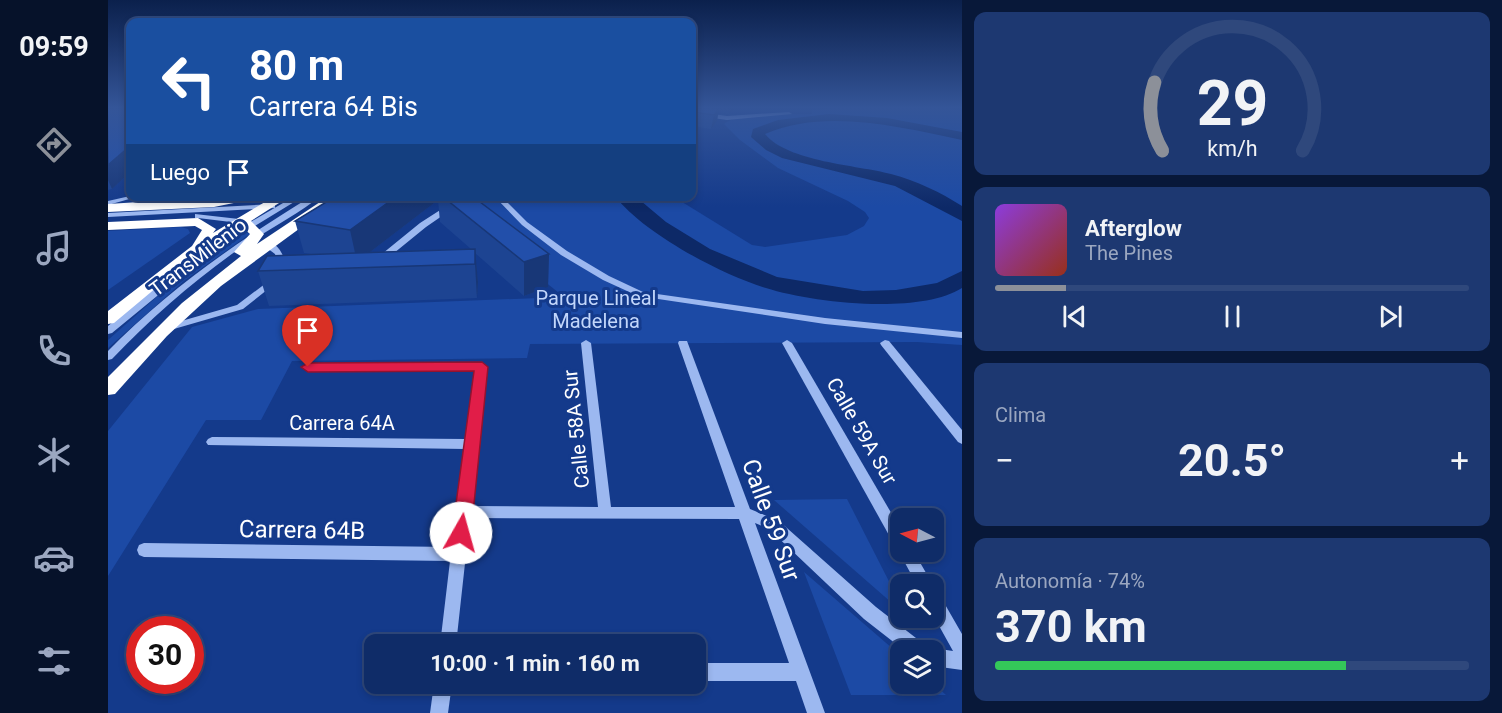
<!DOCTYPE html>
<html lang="es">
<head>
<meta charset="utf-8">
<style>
	:root { --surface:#0f2c68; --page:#1d3871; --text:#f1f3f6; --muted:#9ba7c0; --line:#2f487c; --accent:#8c9099 }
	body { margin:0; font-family:Roboto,sans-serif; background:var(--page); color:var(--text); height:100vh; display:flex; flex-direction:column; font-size:22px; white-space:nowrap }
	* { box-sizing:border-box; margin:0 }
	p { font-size:20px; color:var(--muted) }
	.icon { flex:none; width:33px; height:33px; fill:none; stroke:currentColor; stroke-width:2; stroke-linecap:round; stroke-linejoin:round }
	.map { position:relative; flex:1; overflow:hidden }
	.side { display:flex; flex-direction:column; gap:12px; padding:12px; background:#081839; width:540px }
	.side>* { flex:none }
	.guide { position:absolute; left:18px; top:18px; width:570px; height:183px; border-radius:12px; box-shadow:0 3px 9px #0003,0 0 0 2px var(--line); background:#1a4fa0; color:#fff; overflow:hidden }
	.needle { width:39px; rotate:276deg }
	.tools { position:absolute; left:782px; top:508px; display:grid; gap:12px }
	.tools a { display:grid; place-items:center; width:54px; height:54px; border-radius:12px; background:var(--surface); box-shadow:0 3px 9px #0003,0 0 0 2px var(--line); font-size:30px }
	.speed { position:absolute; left:18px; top:616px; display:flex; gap:12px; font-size:30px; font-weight:700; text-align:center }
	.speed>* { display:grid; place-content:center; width:78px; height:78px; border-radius:50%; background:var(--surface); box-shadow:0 3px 9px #0003,0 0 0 2px var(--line); line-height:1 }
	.speed .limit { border:9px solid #d22; background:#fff; color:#111 }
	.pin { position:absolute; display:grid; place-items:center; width:51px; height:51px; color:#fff; margin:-62px -26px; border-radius:50% 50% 50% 0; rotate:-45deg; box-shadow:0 0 6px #0007 }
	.pin .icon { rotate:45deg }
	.me { position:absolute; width:66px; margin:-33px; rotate:7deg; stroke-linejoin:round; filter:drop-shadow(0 0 4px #0008) }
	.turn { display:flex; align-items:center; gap:21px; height:126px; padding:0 24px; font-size:27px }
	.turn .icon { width:78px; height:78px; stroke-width:2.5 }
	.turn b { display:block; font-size:42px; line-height:51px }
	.then { display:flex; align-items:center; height:57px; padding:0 24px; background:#0003; gap:12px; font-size:22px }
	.big { font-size:45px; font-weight:700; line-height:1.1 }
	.side .widget { flex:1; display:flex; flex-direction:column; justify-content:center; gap:9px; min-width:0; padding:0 21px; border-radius:12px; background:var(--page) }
	.side .dial { align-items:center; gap:0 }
	.dial svg { height:156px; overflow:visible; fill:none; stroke:var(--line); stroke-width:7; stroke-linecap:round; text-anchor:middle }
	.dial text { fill:var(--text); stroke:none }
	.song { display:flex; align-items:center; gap:18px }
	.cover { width:72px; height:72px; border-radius:9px; background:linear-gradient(135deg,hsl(270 70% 55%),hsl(10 70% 35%)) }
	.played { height:6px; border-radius:3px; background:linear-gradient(90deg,var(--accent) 15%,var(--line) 15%) }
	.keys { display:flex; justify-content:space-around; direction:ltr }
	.heat { display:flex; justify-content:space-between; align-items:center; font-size:33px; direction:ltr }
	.charge { height:9px; border-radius:4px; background:linear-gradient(90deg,#34c759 74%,var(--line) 0) }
	.trip { position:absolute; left:256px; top:634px; width:342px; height:60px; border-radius:12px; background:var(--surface); box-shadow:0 3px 9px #0003,0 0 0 2px var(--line); font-weight:700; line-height:60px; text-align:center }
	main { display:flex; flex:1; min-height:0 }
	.tab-bar { display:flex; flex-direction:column; width:108px; justify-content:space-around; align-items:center; background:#06122a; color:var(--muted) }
	.tab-bar .icon { width:42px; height:42px }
	.tab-bar .active { color:var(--accent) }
	.tab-bar b { font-size:27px; color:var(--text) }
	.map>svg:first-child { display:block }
	.green { fill:#1c4aa5 }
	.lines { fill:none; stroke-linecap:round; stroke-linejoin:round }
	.river { fill:#0d2967; fill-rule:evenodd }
	.minor { fill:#9cb8f0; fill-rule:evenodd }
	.highway { fill:#fff; fill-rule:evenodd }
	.wall { fill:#1d4492; fill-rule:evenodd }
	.shaded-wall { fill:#183777 }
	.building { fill:#224faa; stroke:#183777; stroke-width:1.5 }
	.route { fill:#e11d48; stroke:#92132f; stroke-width:1.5 }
	.labels { text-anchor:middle; stroke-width:6; stroke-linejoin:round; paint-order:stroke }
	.street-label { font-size:20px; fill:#fff; stroke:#143a8b }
	.park-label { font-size:20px; fill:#c2d6fb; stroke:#143a8b }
	.near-street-label { font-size:24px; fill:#fff; stroke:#143a8b }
</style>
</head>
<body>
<main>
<nav class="tab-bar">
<b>09:59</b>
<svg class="icon active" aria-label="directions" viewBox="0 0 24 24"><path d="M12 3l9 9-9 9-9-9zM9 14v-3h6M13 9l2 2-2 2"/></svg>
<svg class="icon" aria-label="music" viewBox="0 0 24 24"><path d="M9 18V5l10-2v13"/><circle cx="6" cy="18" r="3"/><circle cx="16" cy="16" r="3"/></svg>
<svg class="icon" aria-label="phone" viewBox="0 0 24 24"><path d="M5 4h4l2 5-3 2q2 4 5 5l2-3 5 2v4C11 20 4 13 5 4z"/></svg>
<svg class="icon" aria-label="climate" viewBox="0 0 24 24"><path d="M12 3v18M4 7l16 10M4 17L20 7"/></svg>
<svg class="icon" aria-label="car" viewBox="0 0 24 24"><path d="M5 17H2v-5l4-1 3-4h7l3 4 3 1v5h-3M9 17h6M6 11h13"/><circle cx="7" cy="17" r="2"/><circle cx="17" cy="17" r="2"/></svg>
<svg class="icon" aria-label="filters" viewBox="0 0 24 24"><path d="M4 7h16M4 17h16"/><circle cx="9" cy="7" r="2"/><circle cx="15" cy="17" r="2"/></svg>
</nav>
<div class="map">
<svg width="854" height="713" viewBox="0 0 854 713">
	<rect width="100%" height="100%" fill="#143a8b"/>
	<g class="green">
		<path d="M727 108H841L854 111V345L809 342 422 344 419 358 184 361 153 420H98L0 576V431L84 327 150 309 456 297 376 233 356 197H566L644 245 657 247 739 235 756 226 761 218 757 212 740 201 670 168 632 140 616 124C629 112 685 115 704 114V110Z"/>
		<path d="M73 227 80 229 82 233 0 290V231Z"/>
		<path d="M138 232 142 234 77 280 0 348V340L52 294Z"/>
		<path d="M739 499 792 603V610L666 500Z"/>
		<path d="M696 572 792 655V684L825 683 838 695H743Z"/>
	</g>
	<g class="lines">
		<g class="river">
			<path d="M721 114 779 118 854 132V140C792 127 717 108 657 134 680 162 749 165 783 174 809 181 832 192 854 206V221L787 186 674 158 658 150 643 137 645 129 670 120Z"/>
			<path d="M507 196H527L558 222 602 249 669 277 755 291 788 290 829 283 854 271V288C811 315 705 303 658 288 614 275 535 233 507 196Z"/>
		</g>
		<g class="minor">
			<path d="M584 111 619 116 681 112 684 114 619 120 584 115Z"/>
			<path d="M22 196H32L0 205V201Z"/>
			<path d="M41 196H48L49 201 61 206 57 208 44 203Z"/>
			<path d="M187 196H196L99 255 4 333 0 334V326L93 251Z"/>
			<path d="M204 196H213C187 216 156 232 128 251 83 283 42 319 4 359L0 360V351C61 289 130 241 204 196Z"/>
			<path d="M386 196H393L419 222 459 251 501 276 535 292 717 318 854 332V338L717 324 530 296 495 280 453 255 414 225Z"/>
			<path d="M164 204H167V208L0 217V213Z"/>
			<path d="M340 205 347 207 318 227 275 262H269V258L312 223Z"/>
			<path d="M87 214 131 219 135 221 131 223 90 218H87Z"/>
			<path d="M155 241C170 241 176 255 179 268L178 270H172L167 254 155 245Z"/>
			<path d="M166 277 170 280 169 282 135 309 59 331 54 328 56 326 129 305Z"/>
			<path d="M478 340 483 343 503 507H627L570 343 571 341H579L642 509 671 521 768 607 817 645 819 651 825 648 845 651 825 615V591L831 594 854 634V670L825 666V651H797L756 619 661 529 647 523 717 713H699L688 681H588V663H681L631 519 362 518 348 645H332L342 561 36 557 31 555 29 550 31 545 36 543 344 547 357 449 100 445 98 442 100 439 104 437 358 439 367 370 196 369 195 367 200 364 377 365 378 367 363 506 490 507 473 343Z"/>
			<path d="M679 340 684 343 792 528V547L787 546 674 343Z"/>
			<path d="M777 340 781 341 854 430V444L850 442 773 345 772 343Z"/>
			<path d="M792 549V552H806L825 585H809L791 552Z"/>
			<path d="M326 684H344L340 713H322Z"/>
		</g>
		<g class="highway">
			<path d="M126 196H160L106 207 0 212V204Z"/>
			<path d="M167 196H182L143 221 156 234 149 244 221 196H236L113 286 59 336 7 394 0 395V377L74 303 133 256 126 252 142 234 134 227 85 257 6 323 0 324V311L84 246 94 230 87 226 0 230V222L90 218 108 229 105 233Z"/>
		</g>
	</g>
	<g class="wall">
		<path d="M0 108H22V172L4 189 0 190Z"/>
		<path d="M584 108H627L621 114 610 112 609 121 603 129 584 126Z"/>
		<path d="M228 196H364L441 254 440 287 416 296 367 253 370 282 369 298 161 306 150 271 203 254 196 253 187 221ZM330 200 332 222 363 249 262 252Z"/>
	</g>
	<g class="shaded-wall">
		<path d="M611 108 609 121 603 129 606 115Z"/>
		<path d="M622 108H627L621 114Z"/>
		<path d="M22 146V172L4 189 0 180V165Z"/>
		<path d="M289 196H329L330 200 249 262 242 230Z"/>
		<path d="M367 249 370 282 369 298 367 264Z"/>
		<path d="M441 254 440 287 416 296V262Z"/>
	</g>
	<g class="building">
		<path d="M0 108H22V146L0 165Z"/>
		<path d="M584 108H611L606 115 585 112 586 110H584Z"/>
		<path d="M228 196H289L242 230 187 221Z"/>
		<path d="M334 196H364L441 254 416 262Z"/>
		<path d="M367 249V264L150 271 159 256Z"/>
	</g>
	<linearGradient id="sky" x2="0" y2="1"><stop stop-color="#0b204c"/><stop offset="0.52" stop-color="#345598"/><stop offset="1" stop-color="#345598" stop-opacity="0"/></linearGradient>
	<rect width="854" height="207" fill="url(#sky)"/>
	<path class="route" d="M374 362 380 367 363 533 360 538 353 541 347 538 344 533 366 371 200 372 193 367 200 363Z"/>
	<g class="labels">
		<g class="street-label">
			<text transform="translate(90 257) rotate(-37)" y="7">TransMilenio</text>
			<text x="234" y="430">Carrera 64A</text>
			<text transform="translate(468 429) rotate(-96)" y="7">Calle 58A Sur</text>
			<text transform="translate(754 431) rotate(60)" y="7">Calle 59A Sur</text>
		</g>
		<g class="park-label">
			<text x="488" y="305">Parque Lineal<tspan x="488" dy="23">Madelena</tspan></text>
		</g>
		<g class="near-street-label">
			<text transform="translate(663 520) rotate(70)" y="8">Calle 59 Sur</text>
			<text transform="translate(194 530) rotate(1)" y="8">Carrera 64B</text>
		</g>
	</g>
</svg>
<div class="tools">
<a><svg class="needle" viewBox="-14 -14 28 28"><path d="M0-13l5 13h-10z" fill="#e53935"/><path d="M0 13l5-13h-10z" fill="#9ba7c0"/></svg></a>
<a><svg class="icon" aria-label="search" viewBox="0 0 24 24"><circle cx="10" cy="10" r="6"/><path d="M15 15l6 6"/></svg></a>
<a><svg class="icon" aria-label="layers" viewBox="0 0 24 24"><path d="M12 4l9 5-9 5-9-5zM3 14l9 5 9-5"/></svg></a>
</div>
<div class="speed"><div class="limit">30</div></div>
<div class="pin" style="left:200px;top:367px;background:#d93025"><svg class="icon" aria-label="arrive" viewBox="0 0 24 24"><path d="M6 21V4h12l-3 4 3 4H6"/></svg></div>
<svg class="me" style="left:353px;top:533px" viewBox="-20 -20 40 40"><circle r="19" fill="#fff"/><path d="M0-13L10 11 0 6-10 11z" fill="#e11d48"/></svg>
<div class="trip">10:00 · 1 min · 160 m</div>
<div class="guide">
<div class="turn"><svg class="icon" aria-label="left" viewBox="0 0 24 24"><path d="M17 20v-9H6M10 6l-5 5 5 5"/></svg><div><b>80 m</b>Carrera 64 Bis</div></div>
<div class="then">Luego<svg class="icon" aria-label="arrive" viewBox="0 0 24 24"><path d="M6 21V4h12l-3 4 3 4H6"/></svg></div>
</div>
</div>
<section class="side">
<div class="widget dial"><svg viewBox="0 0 100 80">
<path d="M14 69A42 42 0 1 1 86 69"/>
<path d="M14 69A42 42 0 0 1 10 34" stroke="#8c9099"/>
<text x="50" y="56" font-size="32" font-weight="700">29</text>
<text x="50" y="72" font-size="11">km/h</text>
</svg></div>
<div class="widget">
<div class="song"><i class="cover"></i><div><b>Afterglow</b><p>The Pines</p></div></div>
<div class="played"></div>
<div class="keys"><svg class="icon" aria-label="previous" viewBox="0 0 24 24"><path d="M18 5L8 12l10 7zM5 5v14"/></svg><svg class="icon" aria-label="pause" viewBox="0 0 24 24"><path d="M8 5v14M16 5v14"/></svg><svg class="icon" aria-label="next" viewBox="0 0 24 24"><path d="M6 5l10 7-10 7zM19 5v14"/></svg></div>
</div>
<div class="widget"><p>Clima</p>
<div class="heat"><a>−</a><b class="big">20.5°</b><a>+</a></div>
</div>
<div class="widget"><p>Autonomía · 74%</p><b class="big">370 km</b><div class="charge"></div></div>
</section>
</main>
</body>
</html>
